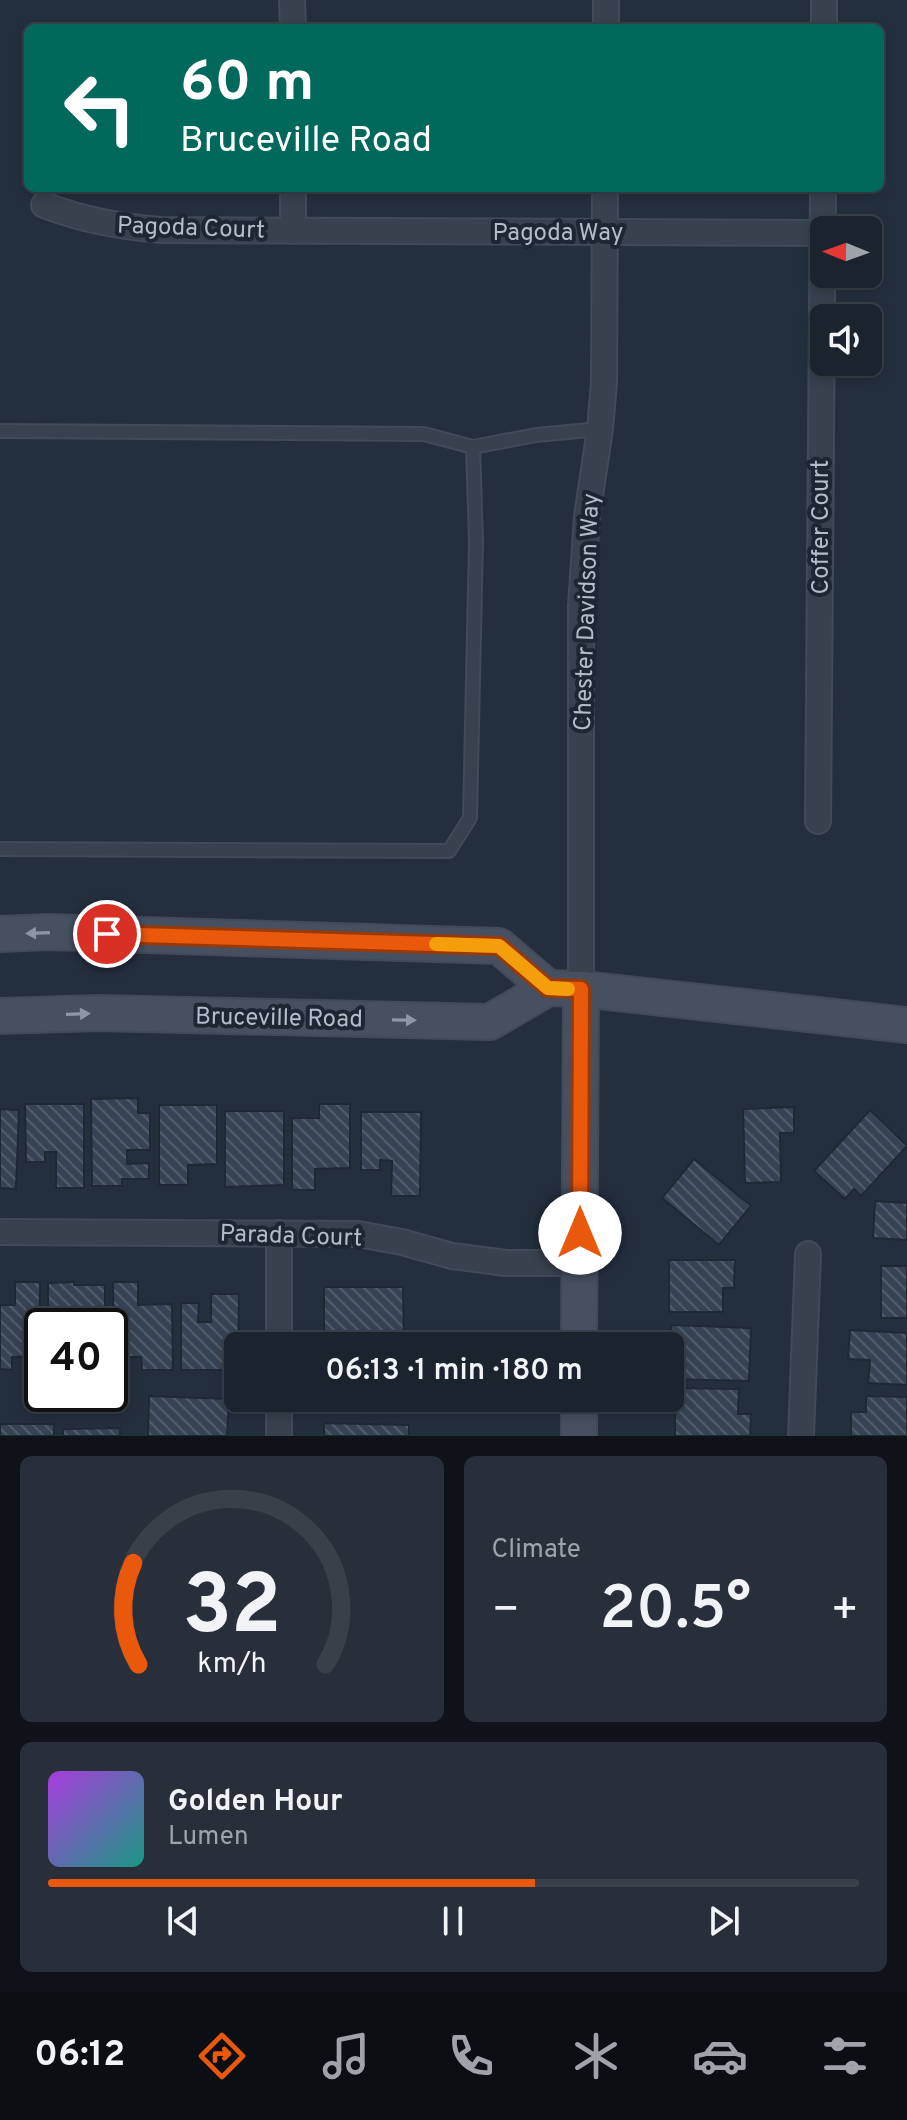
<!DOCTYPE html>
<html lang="en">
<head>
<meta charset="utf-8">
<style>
	:root { --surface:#1b232e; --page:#282f3a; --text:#f1f3f6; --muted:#a0a4aa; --line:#39404a; --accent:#ea580c }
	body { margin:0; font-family:Overpass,sans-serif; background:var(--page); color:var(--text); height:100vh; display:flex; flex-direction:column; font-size:30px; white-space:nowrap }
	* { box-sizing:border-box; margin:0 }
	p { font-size:26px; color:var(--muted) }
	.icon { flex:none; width:44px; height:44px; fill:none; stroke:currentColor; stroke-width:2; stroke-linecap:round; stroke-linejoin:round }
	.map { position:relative; height:1436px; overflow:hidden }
	.sheet { display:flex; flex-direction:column; gap:20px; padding:20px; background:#0f1319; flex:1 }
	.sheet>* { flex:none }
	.banner { position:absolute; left:24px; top:24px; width:860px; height:168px; border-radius:12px; box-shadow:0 4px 12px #0003,0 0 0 2px var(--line); background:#00695c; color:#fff; overflow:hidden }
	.needle { width:52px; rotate:271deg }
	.fabs { position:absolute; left:810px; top:216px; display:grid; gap:16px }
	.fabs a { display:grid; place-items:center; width:72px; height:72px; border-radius:12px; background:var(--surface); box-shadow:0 4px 12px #0003,0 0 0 2px var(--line); font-size:40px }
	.speed { position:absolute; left:24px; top:1308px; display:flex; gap:16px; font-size:40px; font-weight:700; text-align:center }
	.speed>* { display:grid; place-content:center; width:104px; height:104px; border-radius:50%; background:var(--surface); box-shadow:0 4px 12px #0003,0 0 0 2px var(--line); line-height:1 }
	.speed .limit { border:4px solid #111; border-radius:12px; background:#fff; color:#111 }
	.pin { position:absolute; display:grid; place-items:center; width:68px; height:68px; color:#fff; margin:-34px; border:4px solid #fff; border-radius:50%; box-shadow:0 2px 8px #0007 }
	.me { position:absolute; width:88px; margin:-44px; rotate:0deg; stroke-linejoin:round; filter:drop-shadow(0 0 6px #0008) }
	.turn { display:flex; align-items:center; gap:28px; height:168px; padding:0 24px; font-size:36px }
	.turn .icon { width:104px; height:104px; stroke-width:2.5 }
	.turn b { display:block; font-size:56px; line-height:68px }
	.big { font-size:60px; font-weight:600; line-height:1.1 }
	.sheet .tile { flex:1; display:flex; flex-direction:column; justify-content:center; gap:12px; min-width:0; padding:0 28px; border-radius:12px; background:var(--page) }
	.sheet .dial { align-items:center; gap:0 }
	.dial svg { height:208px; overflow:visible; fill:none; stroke:var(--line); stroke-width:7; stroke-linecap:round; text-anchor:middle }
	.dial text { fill:var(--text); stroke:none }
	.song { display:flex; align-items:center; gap:24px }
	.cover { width:96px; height:96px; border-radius:12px; background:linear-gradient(135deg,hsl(280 70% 55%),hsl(170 70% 35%)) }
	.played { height:8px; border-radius:4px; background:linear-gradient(90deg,var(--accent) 60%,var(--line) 60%) }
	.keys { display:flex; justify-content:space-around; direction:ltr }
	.heat { display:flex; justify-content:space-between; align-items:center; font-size:44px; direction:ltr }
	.sheet .tiles { flex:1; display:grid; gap:20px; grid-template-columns:1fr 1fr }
	.tile:last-child { grid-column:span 2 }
	.trip { position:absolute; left:224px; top:1332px; width:460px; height:80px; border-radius:12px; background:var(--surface); box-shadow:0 4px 12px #0003,0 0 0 2px var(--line); font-weight:600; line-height:80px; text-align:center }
	.dock { display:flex; height:128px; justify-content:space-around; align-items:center; background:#0b0e12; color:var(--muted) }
	.dock .icon { width:56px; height:56px }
	.dock .active { color:var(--accent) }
	.dock b { font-size:36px; color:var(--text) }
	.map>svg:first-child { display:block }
	.building { fill:url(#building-back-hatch); stroke:#1f2835; stroke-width:2 }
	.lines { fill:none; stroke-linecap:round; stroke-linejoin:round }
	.lane-casing { stroke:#414a57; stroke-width:16 }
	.street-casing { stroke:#414a57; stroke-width:28 }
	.secondary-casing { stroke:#414a57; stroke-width:38 }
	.lane { stroke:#38414e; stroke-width:12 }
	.street { stroke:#38414e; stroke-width:24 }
	.secondary { stroke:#465061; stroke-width:34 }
	.oneway { fill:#8e96a5 }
	.route-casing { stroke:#983908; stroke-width:20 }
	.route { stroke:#ea580c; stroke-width:14 }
	.slow { stroke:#f59e0b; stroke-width:14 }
	.labels { text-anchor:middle; stroke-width:8; stroke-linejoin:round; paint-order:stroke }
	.street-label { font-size:24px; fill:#b4bcc9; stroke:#1d2633 }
</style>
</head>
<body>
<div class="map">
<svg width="907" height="1436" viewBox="0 0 907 1436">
	<defs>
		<pattern id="building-back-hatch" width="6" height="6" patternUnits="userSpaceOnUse" patternTransform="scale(2)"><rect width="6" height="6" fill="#364354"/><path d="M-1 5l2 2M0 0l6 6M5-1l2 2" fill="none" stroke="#515c6b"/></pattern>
	</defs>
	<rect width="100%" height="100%" fill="#242f3e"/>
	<g class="building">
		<path d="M138 1098V1113H150V1150H127V1164L149 1163V1179H122V1186H92L91 1099Z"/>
		<path d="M25 1104H84V1188H56V1152H45V1162H26Z"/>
		<path d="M319 1104H350V1168L315 1169V1190H292V1118H319Z"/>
		<path d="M159 1105H217V1164L188 1165V1185H159Z"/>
		<path d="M794 1107V1133H780L781 1182 745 1183 743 1109Z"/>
		<path d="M0 1109 19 1110 16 1189 0 1188Z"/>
		<path d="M870 1110 907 1146 861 1196 854 1189 845 1199 814 1171Z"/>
		<path d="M225 1111H284V1185L225 1187Z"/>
		<path d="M361 1112H421L420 1196H391L392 1161 380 1160V1170H361Z"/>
		<path d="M694 1159 751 1206 719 1245 662 1198Z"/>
		<path d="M875 1201 907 1203V1240L873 1238Z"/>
		<path d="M669 1260H735L734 1288H723V1312H669Z"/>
		<rect x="881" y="1266" width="26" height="52"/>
		<path d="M15 1282H40L39 1357H12V1370L0 1369V1305H15Z"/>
		<path d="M74 1282V1285H105V1326H48V1283Z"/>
		<path d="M113 1282H138V1305L172 1304 173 1370H142L141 1357H114Z"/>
		<path d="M324 1287H403L404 1346H324Z"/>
		<path d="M211 1294H239L238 1370H181V1303H199L198 1322H211Z"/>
		<path d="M671 1325 751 1328 749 1381 670 1379Z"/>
		<path d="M850 1330 907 1333V1385L868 1383 870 1360 848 1359Z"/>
		<path d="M670 1388 739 1389 738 1414H751L750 1436H675V1404H665V1398H670Z"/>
		<path d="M149 1396 229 1399 227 1436H148Z"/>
		<path d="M866 1396 907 1397V1436H851V1412H866Z"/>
		<path d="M322 1398H411V1411L322 1412Z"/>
		<path d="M324 1423 409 1425V1436H324Z"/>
		<rect x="0" y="1424" width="54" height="12"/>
		<path d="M120 1428V1436H63V1429Z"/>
	</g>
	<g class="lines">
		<defs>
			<g id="lane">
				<path d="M0 431 424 434 473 447 476 541 470 818 449 851 0 849"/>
				<path d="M473 447 536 435 600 429"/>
			</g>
			<g id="street">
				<path d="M292 0 293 28"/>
				<path d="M606 28V0"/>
				<path d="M824 28V0"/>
				<path d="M293 188V231"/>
				<path d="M44 205C83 220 120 227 162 230L822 233"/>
				<path d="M818 821 823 188"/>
				<path d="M581 989V606L587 516 600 429 604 383 605 188"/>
				<path d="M0 1232 358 1234 402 1242 452 1256 506 1263H580"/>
				<path d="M279 1346V1233"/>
				<path d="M279 1436V1398"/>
				<path d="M801 1436 808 1254"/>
			</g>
			<g id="secondary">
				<path d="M0 934 47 932 499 946 548 988"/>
				<path d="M0 1016 98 1013 490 1022 548 988 581 989 907 1025"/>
				<path d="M579 1346 581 989"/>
				<path d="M579 1436V1398"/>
			</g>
		</defs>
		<use href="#lane" class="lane-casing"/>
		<use href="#street" class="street-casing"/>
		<use href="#secondary" class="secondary-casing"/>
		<use href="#lane" class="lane"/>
		<use href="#street" class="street"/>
		<use href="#secondary" class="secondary"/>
	</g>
	<defs><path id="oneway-solid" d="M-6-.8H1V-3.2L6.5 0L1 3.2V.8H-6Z" transform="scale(2)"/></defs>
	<g class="oneway">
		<use href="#oneway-solid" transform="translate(38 933) rotate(178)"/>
		<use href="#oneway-solid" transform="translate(78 1014) rotate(-2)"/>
		<use href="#oneway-solid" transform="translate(404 1020) rotate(1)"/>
	</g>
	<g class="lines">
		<defs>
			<path id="route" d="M107 934 499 946 548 988 581 989 580 1233"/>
		</defs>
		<use href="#route" class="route-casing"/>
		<use href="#route" class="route"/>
		<path class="slow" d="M436 944 499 946 548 988 568 989"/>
	</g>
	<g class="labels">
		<g class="street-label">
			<text transform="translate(191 227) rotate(2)" y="8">Pagoda Court</text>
			<text x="558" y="240">Pagoda Way</text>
			<text transform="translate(820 527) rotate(-90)" y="8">Coffer Court</text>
			<text transform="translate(586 612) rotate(-88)" y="8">Chester Davidson Way</text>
			<text transform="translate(279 1017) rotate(1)" y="8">Bruceville Road</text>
			<text transform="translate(291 1235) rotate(2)" y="8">Parada Court</text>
		</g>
	</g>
</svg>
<div class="fabs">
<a><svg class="needle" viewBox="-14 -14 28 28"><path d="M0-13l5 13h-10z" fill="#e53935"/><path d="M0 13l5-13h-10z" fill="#a0a4aa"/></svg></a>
<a><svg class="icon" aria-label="sound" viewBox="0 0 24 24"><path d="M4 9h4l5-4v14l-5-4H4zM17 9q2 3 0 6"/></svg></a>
</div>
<div class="speed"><div class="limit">40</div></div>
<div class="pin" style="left:107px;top:934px;background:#d93025"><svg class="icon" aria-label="arrive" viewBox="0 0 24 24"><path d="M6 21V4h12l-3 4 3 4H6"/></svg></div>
<svg class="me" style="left:580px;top:1233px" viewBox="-20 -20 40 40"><circle r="19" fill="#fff"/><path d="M0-13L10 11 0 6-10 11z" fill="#ea580c"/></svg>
<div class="trip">06:13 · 1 min · 180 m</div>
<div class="banner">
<div class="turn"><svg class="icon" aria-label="left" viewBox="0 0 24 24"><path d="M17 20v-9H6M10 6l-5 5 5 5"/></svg><div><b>60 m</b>Bruceville Road</div></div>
</div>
</div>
<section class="sheet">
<div class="tiles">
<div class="tile dial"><svg viewBox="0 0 100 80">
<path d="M14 69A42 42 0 1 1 86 69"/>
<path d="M14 69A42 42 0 0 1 12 30" stroke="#ea580c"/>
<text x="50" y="56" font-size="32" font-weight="700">32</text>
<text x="50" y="72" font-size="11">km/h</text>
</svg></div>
<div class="tile"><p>Climate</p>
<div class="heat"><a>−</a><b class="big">20.5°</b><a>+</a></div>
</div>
<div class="tile">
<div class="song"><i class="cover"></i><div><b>Golden Hour</b><p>Lumen</p></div></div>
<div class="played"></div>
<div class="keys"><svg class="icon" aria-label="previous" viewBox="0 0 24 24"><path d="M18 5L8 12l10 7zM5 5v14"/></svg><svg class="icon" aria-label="pause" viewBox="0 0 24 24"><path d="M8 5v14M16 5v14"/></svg><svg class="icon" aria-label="next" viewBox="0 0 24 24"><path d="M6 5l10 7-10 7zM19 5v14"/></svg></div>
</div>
</div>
</section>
<nav class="dock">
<b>06:12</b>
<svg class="icon active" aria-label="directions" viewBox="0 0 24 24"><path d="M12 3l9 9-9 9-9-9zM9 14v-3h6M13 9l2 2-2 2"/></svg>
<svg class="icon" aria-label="music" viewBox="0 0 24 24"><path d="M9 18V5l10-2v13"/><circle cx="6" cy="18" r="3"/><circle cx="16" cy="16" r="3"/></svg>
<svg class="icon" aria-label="phone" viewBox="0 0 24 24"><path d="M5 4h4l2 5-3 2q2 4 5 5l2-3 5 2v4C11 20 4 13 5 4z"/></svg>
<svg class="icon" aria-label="climate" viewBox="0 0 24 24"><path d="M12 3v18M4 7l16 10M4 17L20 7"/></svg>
<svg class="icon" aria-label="car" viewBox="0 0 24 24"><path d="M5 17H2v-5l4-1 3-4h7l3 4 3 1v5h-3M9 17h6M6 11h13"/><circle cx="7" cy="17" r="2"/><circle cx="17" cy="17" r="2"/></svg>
<svg class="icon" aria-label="filters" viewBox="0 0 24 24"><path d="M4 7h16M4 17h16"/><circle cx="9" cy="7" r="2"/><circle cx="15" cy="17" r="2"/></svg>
</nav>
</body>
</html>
